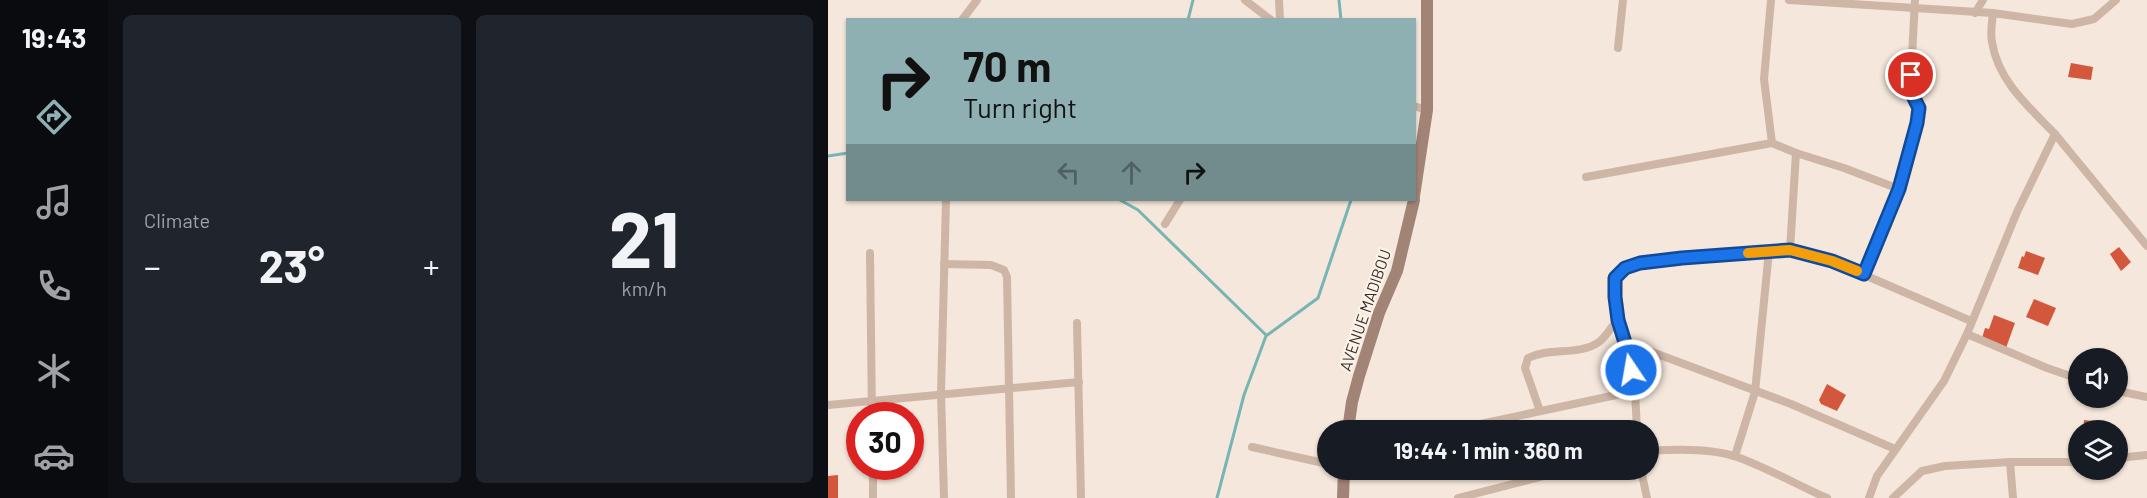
<!DOCTYPE html>
<html lang="en">
<head>
<meta charset="utf-8">
<style>
	:root { --surface:#171b24; --page:#20242c; --text:#f1f3f6; --muted:#9ea1a6; --accent:#8fb0b2 }
	body { margin:0; font-family:Barlow,sans-serif; background:var(--page); color:var(--text); height:100vh; display:flex; flex-direction:column; font-size:22px; white-space:nowrap }
	* { box-sizing:border-box; margin:0 }
	p { font-size:20px; color:var(--muted) }
	.icon { flex:none; width:33px; height:33px; fill:none; stroke:currentColor; stroke-width:2; stroke-linecap:round; stroke-linejoin:round }
	.map { position:relative; flex:1; overflow:hidden }
	.panel { display:flex; flex-direction:column; gap:15px; padding:15px; background:#0d0f14; width:720px }
	.panel>* { flex:none }
	.banner { position:absolute; left:18px; top:18px; width:570px; height:183px; border-radius:0px; box-shadow:0 2px 4px #0004; background:#8fb0b2; color:#111; overflow:hidden }
	.controls { position:absolute; left:1240px; top:348px; display:grid; gap:12px }
	.controls a { display:grid; place-items:center; width:60px; height:60px; border-radius:50%; background:var(--surface); box-shadow:0 2px 4px #0004; font-size:30px }
	.speed { position:absolute; left:18px; top:402px; display:flex; gap:12px; font-size:30px; font-weight:700; text-align:center }
	.speed>* { display:grid; place-content:center; width:78px; height:78px; border-radius:50%; background:var(--surface); box-shadow:0 2px 4px #0004; line-height:1 }
	.speed .limit { border:9px solid #d22; background:#fff; color:#111 }
	.pin { position:absolute; display:grid; place-items:center; width:51px; height:51px; color:#fff; margin:-26px; border:3px solid #fff; border-radius:50%; box-shadow:0 2px 6px #0007 }
	.me { position:absolute; width:66px; margin:-33px; rotate:348deg; stroke-linejoin:round; filter:drop-shadow(0 0 4px #0008) }
	.turn { display:flex; align-items:center; gap:21px; height:126px; padding:0 18px; font-size:27px }
	.turn .icon { width:78px; height:78px; stroke-width:2.5 }
	.turn b { display:block; font-size:42px; line-height:51px }
	.lanes { display:flex; align-items:center; height:57px; padding:0 18px; background:#0003; justify-content:center; gap:30px; direction:ltr }
	.lanes .off { opacity:.35 }
	.big { font-size:45px; font-weight:700; line-height:1.1 }
	.panel .tile { flex:1; display:flex; flex-direction:column; justify-content:center; gap:9px; min-width:0; padding:0 21px; border-radius:9px; background:var(--page) }
	.panel .dial { align-items:center; gap:0 }
	.dial b { font-size:78px; line-height:1 }
	.heat { display:flex; justify-content:space-between; align-items:center; font-size:33px; direction:ltr }
	.panel .tiles { flex:1; display:grid; gap:15px; grid-template-columns:repeat(2,1fr) }
	.trip { position:absolute; left:489px; top:420px; width:342px; height:60px; border-radius:30px; background:var(--surface); box-shadow:0 2px 4px #0004; font-weight:700; line-height:60px; text-align:center }
	main { display:flex; flex:1; min-height:0 }
	.dock { display:flex; flex-direction:column; width:108px; justify-content:space-around; align-items:center; background:#090b0e; color:var(--muted) }
	.dock .icon { width:42px; height:42px }
	.dock .on { color:var(--accent) }
	.dock b { font-size:27px; color:var(--text) }
	.map>svg:first-child { display:block }
	.lines { fill:none; stroke-linecap:round; stroke-linejoin:round }
	.stream { stroke:#77b5b4; stroke-width:3 }
	.building { fill:#d2573c }
	.street { stroke:#ceb6a6; stroke-width:8 }
	.secondary { stroke:#a28477; stroke-width:12 }
	.route-casing { stroke:#114b97; stroke-width:15 }
	.route { stroke:#1a73e8; stroke-width:10 }
	.slow { stroke:#f59e0b; stroke-width:10 }
	.labels { text-anchor:middle; stroke-width:4.5; stroke-linejoin:round; paint-order:stroke }
	.street-label { font-size:16px; fill:#392c27; stroke:#fbf2e8 }
</style>
</head>
<body>
<main>
<nav class="dock">
<b>19:43</b>
<svg class="icon on" aria-label="directions" viewBox="0 0 24 24"><path d="M12 3l9 9-9 9-9-9zM9 14v-3h6M13 9l2 2-2 2"/></svg>
<svg class="icon" aria-label="music" viewBox="0 0 24 24"><path d="M9 18V5l10-2v13"/><circle cx="6" cy="18" r="3"/><circle cx="16" cy="16" r="3"/></svg>
<svg class="icon" aria-label="phone" viewBox="0 0 24 24"><path d="M5 4h4l2 5-3 2q2 4 5 5l2-3 5 2v4C11 20 4 13 5 4z"/></svg>
<svg class="icon" aria-label="climate" viewBox="0 0 24 24"><path d="M12 3v18M4 7l16 10M4 17L20 7"/></svg>
<svg class="icon" aria-label="car" viewBox="0 0 24 24"><path d="M5 17H2v-5l4-1 3-4h7l3 4 3 1v5h-3M9 17h6M6 11h13"/><circle cx="7" cy="17" r="2"/><circle cx="17" cy="17" r="2"/></svg>
</nav>
<section class="panel">
<div class="tiles">
<div class="tile"><p>Climate</p>
<div class="heat"><a>−</a><b class="big">23°</b><a>+</a></div>
</div>
<div class="tile dial"><b>21</b><p>km/h</p></div>
</div>
</section>
<div class="map">
<svg width="1319" height="498" viewBox="0 0 1319 498">
	<rect width="100%" height="100%" fill="#f5e7db"/>
	<g class="lines">
		<g class="stream">
			<path d="M511 0 513 20"/>
			<path d="M360 20 365 0"/>
			<path d="M0 156 20 153"/>
			<path d="M292 200 310 210 438 335"/>
			<path d="M389 498 416 395 438 336 490 298 523 200"/>
		</g>
	</g>
	<g class="building">
		<path d="M1243 63 1265 67 1263 80 1240 77Z"/>
		<path d="M1291 247 1303 262 1293 271 1282 254Z"/>
		<path d="M1198 251 1217 258 1210 275 1190 268 1194 256 1196 257Z"/>
		<path d="M1206 299 1228 308 1220 326 1198 317Z"/>
		<path d="M1166 315 1187 323 1178 348 1154 338 1157 328 1161 329Z"/>
		<path d="M999 384 1018 395 1009 411 993 404 991 400Z"/>
		<path d="M1256 420 1275 422 1274 430H1255Z"/>
		<path d="M10 475V498H0V476Z"/>
	</g>
	<g class="lines">
		<g class="street">
			<path d="M417 0 443 20"/>
			<path d="M451 0 452 20"/>
			<path d="M943 0 936 79 944 143 968 153 962 250"/>
			<path d="M961 0 1165 13"/>
			<path d="M1147 13 1155 0"/>
			<path d="M134 20 149 0"/>
			<path d="M790 48 795 0"/>
			<path d="M586 106 599 110"/>
			<path d="M1227 134 1319 246"/>
			<path d="M968 153 1016 168 1071 189 1036 274"/>
			<path d="M758 177 944 143"/>
			<path d="M1071 189 1089 123 1091 108 1085 96 1083 75 1087 0"/>
			<path d="M337 224 352 200"/>
			<path d="M42 253 44 416"/>
			<path d="M116 264 163 265 176 270 179 277 183 498"/>
			<path d="M249 323 253 498"/>
			<path d="M1139 334 1219 368 1251 379"/>
			<path d="M799 349H816L963 404 1067 449"/>
			<path d="M1290 391 1319 397"/>
			<path d="M0 405 251 382"/>
			<path d="M712 411 697 368 700 358C722 347 751 356 771 342 778 337 784 326 790 319"/>
			<path d="M624 430 807 391"/>
			<path d="M809 430 807 391 799 349 790 319 787 297V278L797 268 812 263 854 258 962 250 1004 261 1143 321"/>
			<path d="M424 447 500 464"/>
			<path d="M820 451C847 449 884 448 909 457 940 468 969 485 999 498"/>
			<path d="M907 456 927 392 941 251"/>
			<path d="M1290 458 1319 455"/>
			<path d="M1182 462 1185 498"/>
			<path d="M45 466V498"/>
			<path d="M813 470 819 498"/>
			<path d="M116 498 113 393 118 200"/>
			<path d="M630 498 739 470"/>
			<path d="M1041 498 1049 476 1116 381 1139 334 1189 212 1227 134C1201 107 1170 81 1164 42 1162 33 1164 22 1165 13L1244 24 1266 19 1288 0"/>
			<path d="M1065 498 1094 471 1117 466 1182 462H1251"/>
		</g>
		<g class="secondary">
			<path d="M586 196 599 110V0"/>
			<path d="M520 430 524 402 531 376 551 313 569 271 586 200"/>
			<path d="M515 498 516 470"/>
		</g>
	</g>
	<g class="lines">
		<defs>
			<path id="route" d="M803 370 799 349 790 320 787 297V278L797 268 812 263 854 258 962 250 1004 261 1036 274 1071 189 1089 123 1091 108 1085 96 1083 75"/>
		</defs>
		<use href="#route" class="route-casing"/>
		<use href="#route" class="route"/>
		<path class="slow" d="M920 253 962 250 1004 261 1029 271"/>
	</g>
	<g class="labels">
		<g class="street-label">
			<text transform="translate(537 310) rotate(-71)" y="6">AVENUE MADIBOU</text>
		</g>
	</g>
</svg>
<div class="controls">
<a><svg class="icon" aria-label="sound" viewBox="0 0 24 24"><path d="M4 9h4l5-4v14l-5-4H4zM17 9q2 3 0 6"/></svg></a>
<a><svg class="icon" aria-label="layers" viewBox="0 0 24 24"><path d="M12 4l9 5-9 5-9-5zM3 14l9 5 9-5"/></svg></a>
</div>
<div class="speed"><div class="limit">30</div></div>
<div class="pin" style="left:1083px;top:75px;background:#d93025"><svg class="icon" aria-label="arrive" viewBox="0 0 24 24"><path d="M6 21V4h12l-3 4 3 4H6"/></svg></div>
<svg class="me" style="left:803px;top:370px" viewBox="-20 -20 40 40"><circle r="17" fill="#1a73e8" stroke="#fff" stroke-width="3"/><path d="M0-11L8 9 0 5-8 9z" fill="#fff"/></svg>
<div class="trip">19:44 · 1 min · 360 m</div>
<div class="banner">
<div class="turn"><svg class="icon" aria-label="right" viewBox="0 0 24 24"><path d="M7 20v-9h11M14 6l5 5-5 5"/></svg><div><b>70 m</b>Turn right</div></div>
<div class="lanes"><svg class="icon off" aria-label="left" viewBox="0 0 24 24"><path d="M17 20v-9H6M10 6l-5 5 5 5"/></svg><svg class="icon off" aria-label="ahead" viewBox="0 0 24 24"><path d="M12 20V5M6 11l6-6 6 6"/></svg><svg class="icon" aria-label="right" viewBox="0 0 24 24"><path d="M7 20v-9h11M14 6l5 5-5 5"/></svg></div>
</div>
</div>
</main>
</body>
</html>
